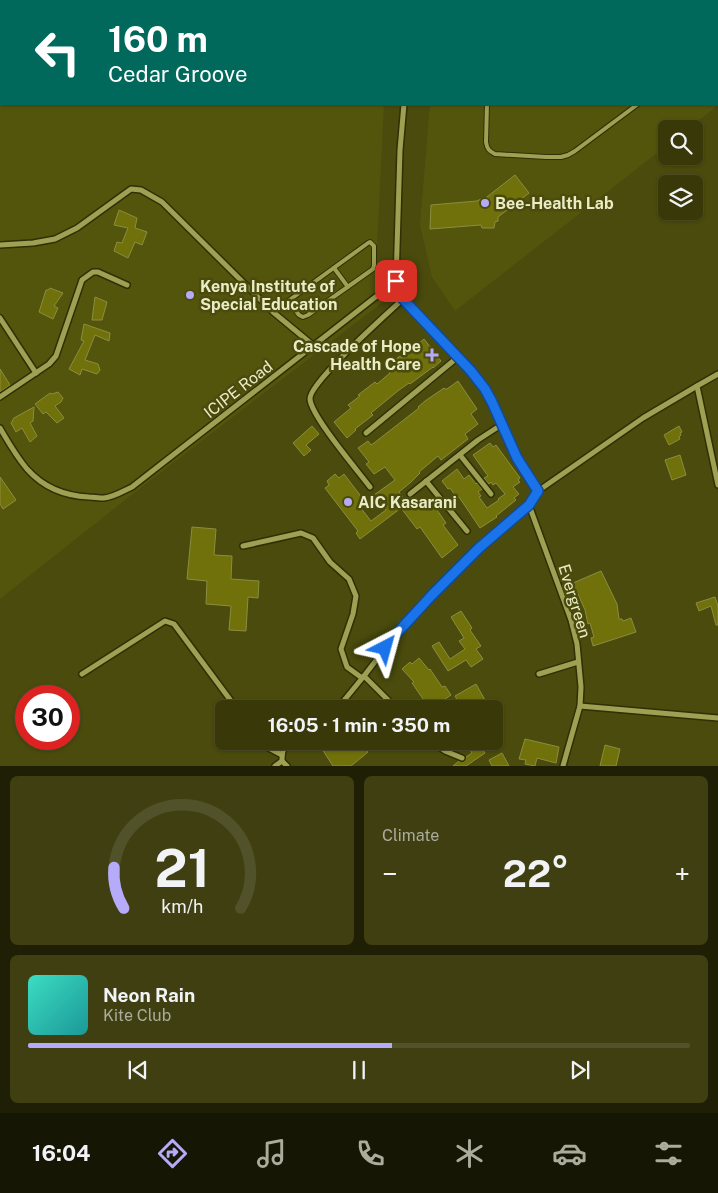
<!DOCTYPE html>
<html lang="en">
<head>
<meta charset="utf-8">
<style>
	:root { --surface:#383809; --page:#3f3f12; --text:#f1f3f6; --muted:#abac9c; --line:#52522a; --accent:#b6abf8 }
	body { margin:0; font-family:"Public Sans",sans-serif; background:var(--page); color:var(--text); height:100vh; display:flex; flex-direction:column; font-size:19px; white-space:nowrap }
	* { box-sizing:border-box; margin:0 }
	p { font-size:16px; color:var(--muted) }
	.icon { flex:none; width:28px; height:28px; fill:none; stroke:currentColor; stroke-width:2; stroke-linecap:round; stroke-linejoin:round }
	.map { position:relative; height:766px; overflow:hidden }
	.panel { display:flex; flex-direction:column; gap:10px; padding:10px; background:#1f1f05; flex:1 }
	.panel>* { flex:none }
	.guide { position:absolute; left:0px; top:0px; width:719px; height:105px; box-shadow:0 1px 4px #0004,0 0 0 1px var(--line); background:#00695c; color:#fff; overflow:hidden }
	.buttons { position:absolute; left:658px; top:120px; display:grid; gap:10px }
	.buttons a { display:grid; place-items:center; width:45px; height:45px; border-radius:8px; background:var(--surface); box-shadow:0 1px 4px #0004,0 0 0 1px var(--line); font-size:25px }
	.speed { position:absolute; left:15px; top:685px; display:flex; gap:10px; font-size:25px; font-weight:700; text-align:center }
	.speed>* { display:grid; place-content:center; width:65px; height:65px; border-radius:50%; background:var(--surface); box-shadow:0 1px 4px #0004,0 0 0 1px var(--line); line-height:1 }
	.speed .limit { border:8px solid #d22; background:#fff; color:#111 }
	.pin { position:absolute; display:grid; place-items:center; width:42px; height:42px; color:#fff; margin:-21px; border-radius:10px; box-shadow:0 2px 8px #0006 }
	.me { position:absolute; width:55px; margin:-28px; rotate:39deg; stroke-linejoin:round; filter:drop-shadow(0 0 4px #0008) }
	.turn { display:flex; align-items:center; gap:18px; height:105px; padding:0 25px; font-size:22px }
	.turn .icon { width:65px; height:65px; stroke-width:2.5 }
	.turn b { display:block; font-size:35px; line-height:42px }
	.big { font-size:38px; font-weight:700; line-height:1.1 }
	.panel .tile { flex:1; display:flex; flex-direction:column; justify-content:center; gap:8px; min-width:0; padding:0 18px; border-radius:8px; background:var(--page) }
	.panel .dial { align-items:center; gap:0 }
	.dial svg { height:130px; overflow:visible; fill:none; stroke:var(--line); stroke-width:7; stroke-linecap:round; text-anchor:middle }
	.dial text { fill:var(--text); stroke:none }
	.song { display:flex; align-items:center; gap:15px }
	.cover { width:60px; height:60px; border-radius:8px; background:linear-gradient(135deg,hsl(170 70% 55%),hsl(180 70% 35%)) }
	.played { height:5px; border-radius:2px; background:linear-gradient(90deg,var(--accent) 55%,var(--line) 55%) }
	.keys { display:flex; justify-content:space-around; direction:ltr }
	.heat { display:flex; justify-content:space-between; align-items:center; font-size:28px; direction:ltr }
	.panel .tiles { flex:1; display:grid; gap:10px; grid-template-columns:1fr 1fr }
	.tile:last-child { grid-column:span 2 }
	.trip { position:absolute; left:215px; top:700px; width:288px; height:50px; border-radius:8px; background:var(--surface); box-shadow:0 1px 4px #0004,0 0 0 1px var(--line); font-weight:700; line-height:50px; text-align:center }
	.menu { display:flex; height:80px; justify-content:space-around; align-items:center; background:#161604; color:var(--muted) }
	.menu .icon { width:35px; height:35px }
	.menu .selected { color:var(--accent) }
	.menu b { font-size:22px; color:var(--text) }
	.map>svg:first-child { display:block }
	.built { fill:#54550d }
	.building { fill:#70710b; stroke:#8b8d40 }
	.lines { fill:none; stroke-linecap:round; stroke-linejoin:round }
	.service-casing { stroke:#2f3005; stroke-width:6 }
	.minor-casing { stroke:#2f3005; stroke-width:8 }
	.service { stroke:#9ea053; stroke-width:4 }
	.minor { stroke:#9ea053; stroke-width:5 }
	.route-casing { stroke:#114b97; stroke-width:12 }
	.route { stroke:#1a73e8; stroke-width:9 }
	.poi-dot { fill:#b6abf8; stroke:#4a4b0c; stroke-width:2 }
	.labels { text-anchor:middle; stroke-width:5; stroke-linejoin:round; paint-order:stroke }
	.poi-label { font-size:16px; font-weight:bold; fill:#eaecc6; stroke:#4a4b0c; text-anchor:start }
	.street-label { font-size:16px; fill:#eaecc6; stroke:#4a4b0c }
</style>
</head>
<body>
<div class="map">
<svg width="718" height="766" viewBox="0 0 718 766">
	<rect width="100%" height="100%" fill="#4a4b0c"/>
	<g class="built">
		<path d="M0 0H287L289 1H1V104H384L375 288 383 302 139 489 0 599Z"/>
		<path d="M489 0H718V105L688 129H666V146L455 311 432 277 420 225 430 104H718V1H488Z"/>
	</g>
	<g class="building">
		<path d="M515 175 529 193 498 217V221L495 222 494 228H482L481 225 430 229 431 205 477 201 481 199 483 200Z"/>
		<path d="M119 210 137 218 135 228 147 232 142 245 135 242 128 258 114 251 117 242 122 243 128 228 114 225Z"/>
		<path d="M50 288 63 293 54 306 58 308 53 319 39 312 46 290H48Z"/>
		<path d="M95 297 107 302 102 320H92Z"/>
		<path d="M84 324 110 333 109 341 95 335 85 360 98 364 100 370 97 374 82 369 80 375 69 369 84 341 81 340Z"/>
		<path d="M424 339 441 361 433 368V367L410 384 409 383 399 390 371 413 373 415 355 429 356 430 347 438 334 422 351 408 348 405 360 396 358 395 375 382 377 384 390 373 389 371 392 369 389 366 394 362 393 361 400 356 401 358Z"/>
		<path d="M0 369 10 385 0 392Z"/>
		<path d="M458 381 477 409 471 414 478 424 465 434 468 439 441 460 438 456 419 472 420 473 411 482 399 492 409 505 415 500 422 510 436 500 441 507 437 510 446 523 443 525 458 545 442 558 420 527 417 529 401 508 360 539 356 533 358 531 325 488 329 485 327 481 335 474 339 478 344 474 366 503 360 507 371 521 386 510 374 495 395 480 385 467 374 474 366 464 369 462 358 448 368 441 371 445 374 443 419 408 418 407 425 401 444 388 445 389H447Z"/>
		<path d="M58 392 63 398 61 402 55 406 64 418 57 423 46 412 43 414 35 404 50 393 52 394Z"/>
		<path d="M34 407 33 421 30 423 37 436 30 442 22 428 16 432 11 423 14 418Z"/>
		<path d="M312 426 319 434 306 445 311 450 304 456 293 443Z"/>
		<path d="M679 426 682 432 680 433 681 435 679 437 680 439 669 445 664 435Z"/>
		<path d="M490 443 493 447 496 445 520 478 518 480 520 482 513 487 519 494 514 498 516 500 496 516 497 517 480 528 459 497 457 498 450 488 448 489 442 481 457 469 464 479 469 475 476 484 477 483 482 489 478 492 481 496 479 497 487 508 499 500 498 499 505 494 496 483 493 485 491 482 489 484 484 478 488 476 473 455Z"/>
		<path d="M680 455 686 475 672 480 665 460Z"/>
		<path d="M0 477 16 500 3 509 0 504Z"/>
		<path d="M192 527 216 529 214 555 232 556 231 579 259 581 258 598 248 597 246 631 229 630 231 606 206 604 207 581 187 579Z"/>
		<path d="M601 571 617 604 619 619H622L623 621 631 618 636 632 593 646 591 638 594 637 590 623 588 624 585 610 573 583Z"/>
		<path d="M715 597 718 606V625H716L711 606 699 611 696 603Z"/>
		<path d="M461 611 472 628 470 630 481 646 476 649 483 659 471 667 466 660 448 671 432 646 439 642 450 659 465 649 459 641 464 638 451 617Z"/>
		<path d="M419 658 429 670 430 669 442 687 445 686 451 695 430 709 412 683 414 682 402 669 410 662 412 664Z"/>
		<path d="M476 684 490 709H462L455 696Z"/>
		<path d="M494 702 503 724 494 728Z"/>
		<path d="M525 739 559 747 556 763 537 758 535 766 525 764 526 760 519 759Z"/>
		<path d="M334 741 338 745 342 741H360L368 752 351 766H333L322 749Z"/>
		<path d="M464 741H477L485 753 466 766H453L459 761 464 762 466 757 472 753Z"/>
		<path d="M605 745 620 749 616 766H600Z"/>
		<path d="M502 753 509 766H492L489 760Z"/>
	</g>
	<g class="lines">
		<defs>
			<g id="service">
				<path d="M509 0V1"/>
				<path d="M487 104 486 142C487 149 489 151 495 154L546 157H561L568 155 575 151 638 104"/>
				<path d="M334 268 348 287"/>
				<path d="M273 312 368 243 370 242 374 246V265L373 269 308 315 303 317 299 315 288 301"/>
			</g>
			<g id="minor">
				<path d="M337 0 338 1"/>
				<path d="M460 1 461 0"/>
				<path d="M0 245 33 243 55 239 77 228 131 189 141 190 162 202 273 312 314 346"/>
				<path d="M0 318 36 373"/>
				<path d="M718 374 697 386 718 485"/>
				<path d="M0 397 49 364 56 356 82 280 93 272H98L127 285"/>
				<path d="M0 428C8 442 17 457 27 469 43 487 65 496 89 497 93 497 99 498 104 498 114 497 123 491 132 487L396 281 400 150 404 104"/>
				<path d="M366 433 458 357"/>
				<path d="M460 455 491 494"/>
				<path d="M426 481 467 531"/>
				<path d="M370 487C358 471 311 416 310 399 309 383 388 313 403 299"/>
				<path d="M538 491 643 418 697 386"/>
				<path d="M410 494 478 440 501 425"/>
				<path d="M529 505 571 620 577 644 581 687 580 706 563 766"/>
				<path d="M243 546 301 533 313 538 330 562 349 579 356 596 353 614 341 649 347 667 362 678"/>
				<path d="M82 674 165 621 174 624 237 709"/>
				<path d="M539 674 578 662"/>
				<path d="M364 676 397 709"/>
				<path d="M580 706 718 718"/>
				<path d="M337 709 364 676 397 633 432 595 479 548 529 505 538 491 517 458 492 402 485 389 471 371 403 299 398 291 396 281"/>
				<path d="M261 741 263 745 282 755"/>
				<path d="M430 741 445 751 462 758"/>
				<path d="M275 766 282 761"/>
				<path d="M287 766 282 761C282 747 284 749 296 741"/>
			</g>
		</defs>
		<use href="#service" class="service-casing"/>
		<use href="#minor" class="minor-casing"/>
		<use href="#service" class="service"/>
		<use href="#minor" class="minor"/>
	</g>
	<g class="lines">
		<defs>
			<path id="route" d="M385 648 397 633 432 595 479 548 529 505 538 491 517 458 492 402 485 389 471 371 403 299 398 290 396 281"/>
		</defs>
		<use href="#route" class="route-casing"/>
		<use href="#route" class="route"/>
	</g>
	<g class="poi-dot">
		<circle cx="485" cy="203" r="5"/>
		<circle cx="190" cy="295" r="5"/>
		<path d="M429.5 347.5h5v5h5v5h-5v5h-5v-5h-5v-5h5z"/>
		<circle cx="348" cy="502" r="5"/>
	</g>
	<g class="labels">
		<g class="poi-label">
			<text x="495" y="209">Bee-Health Lab</text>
			<text x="200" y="292">Kenya Institute of<tspan x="200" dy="18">Special Education</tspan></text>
			<text x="421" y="352" text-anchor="end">Cascade of Hope<tspan x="421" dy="18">Health Care</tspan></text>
			<text x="358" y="508">AIC Kasarani</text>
		</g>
		<g class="street-label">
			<text transform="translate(238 389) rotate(-38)" y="6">ICIPE Road</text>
			<text transform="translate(575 601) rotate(73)" y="6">Evergreen</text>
		</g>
	</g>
</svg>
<div class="buttons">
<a><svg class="icon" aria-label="search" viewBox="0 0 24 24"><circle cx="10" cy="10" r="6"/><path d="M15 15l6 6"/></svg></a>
<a><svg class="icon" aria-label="layers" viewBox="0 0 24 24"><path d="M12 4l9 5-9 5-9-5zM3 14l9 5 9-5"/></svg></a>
</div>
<div class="speed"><div class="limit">30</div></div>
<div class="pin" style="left:396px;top:281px;background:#d93025"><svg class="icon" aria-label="arrive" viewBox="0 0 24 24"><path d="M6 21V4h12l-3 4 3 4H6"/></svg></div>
<svg class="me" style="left:385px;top:648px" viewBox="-20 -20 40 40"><path d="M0-17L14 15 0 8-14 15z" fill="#1a73e8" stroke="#fff" stroke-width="4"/></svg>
<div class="trip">16:05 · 1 min · 350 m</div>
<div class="guide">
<div class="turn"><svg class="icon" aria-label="left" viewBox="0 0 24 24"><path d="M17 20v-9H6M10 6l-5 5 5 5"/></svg><div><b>160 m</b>Cedar Groove</div></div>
</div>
</div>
<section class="panel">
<div class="tiles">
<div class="tile dial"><svg viewBox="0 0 100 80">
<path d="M14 69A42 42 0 1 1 86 69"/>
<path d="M14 69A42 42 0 0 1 8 44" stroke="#b6abf8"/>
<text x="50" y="56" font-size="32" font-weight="700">21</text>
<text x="50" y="72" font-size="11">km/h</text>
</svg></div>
<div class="tile"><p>Climate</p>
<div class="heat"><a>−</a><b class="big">22°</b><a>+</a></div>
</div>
<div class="tile">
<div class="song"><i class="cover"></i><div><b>Neon Rain</b><p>Kite Club</p></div></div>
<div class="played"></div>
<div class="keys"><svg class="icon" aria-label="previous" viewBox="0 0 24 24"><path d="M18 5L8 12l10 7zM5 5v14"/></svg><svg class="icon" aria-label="pause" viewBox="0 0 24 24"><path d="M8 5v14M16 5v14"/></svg><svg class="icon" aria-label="next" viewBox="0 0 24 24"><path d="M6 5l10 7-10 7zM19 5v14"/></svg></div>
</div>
</div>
</section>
<nav class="menu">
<b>16:04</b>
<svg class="icon selected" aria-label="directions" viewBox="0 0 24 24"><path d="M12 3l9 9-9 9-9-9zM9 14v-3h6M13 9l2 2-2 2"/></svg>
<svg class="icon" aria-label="music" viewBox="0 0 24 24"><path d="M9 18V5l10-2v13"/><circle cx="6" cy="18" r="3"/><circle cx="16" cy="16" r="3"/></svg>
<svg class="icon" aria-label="phone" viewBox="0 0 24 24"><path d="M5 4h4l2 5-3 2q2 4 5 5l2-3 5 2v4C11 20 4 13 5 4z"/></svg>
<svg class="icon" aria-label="climate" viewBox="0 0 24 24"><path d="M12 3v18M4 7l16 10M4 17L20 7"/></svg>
<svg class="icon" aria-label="car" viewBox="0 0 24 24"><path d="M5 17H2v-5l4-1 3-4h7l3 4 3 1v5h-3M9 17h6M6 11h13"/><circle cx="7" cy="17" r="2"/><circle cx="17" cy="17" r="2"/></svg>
<svg class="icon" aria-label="filters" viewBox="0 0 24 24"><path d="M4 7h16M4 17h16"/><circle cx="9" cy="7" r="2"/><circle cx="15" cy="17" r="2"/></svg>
</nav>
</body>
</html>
